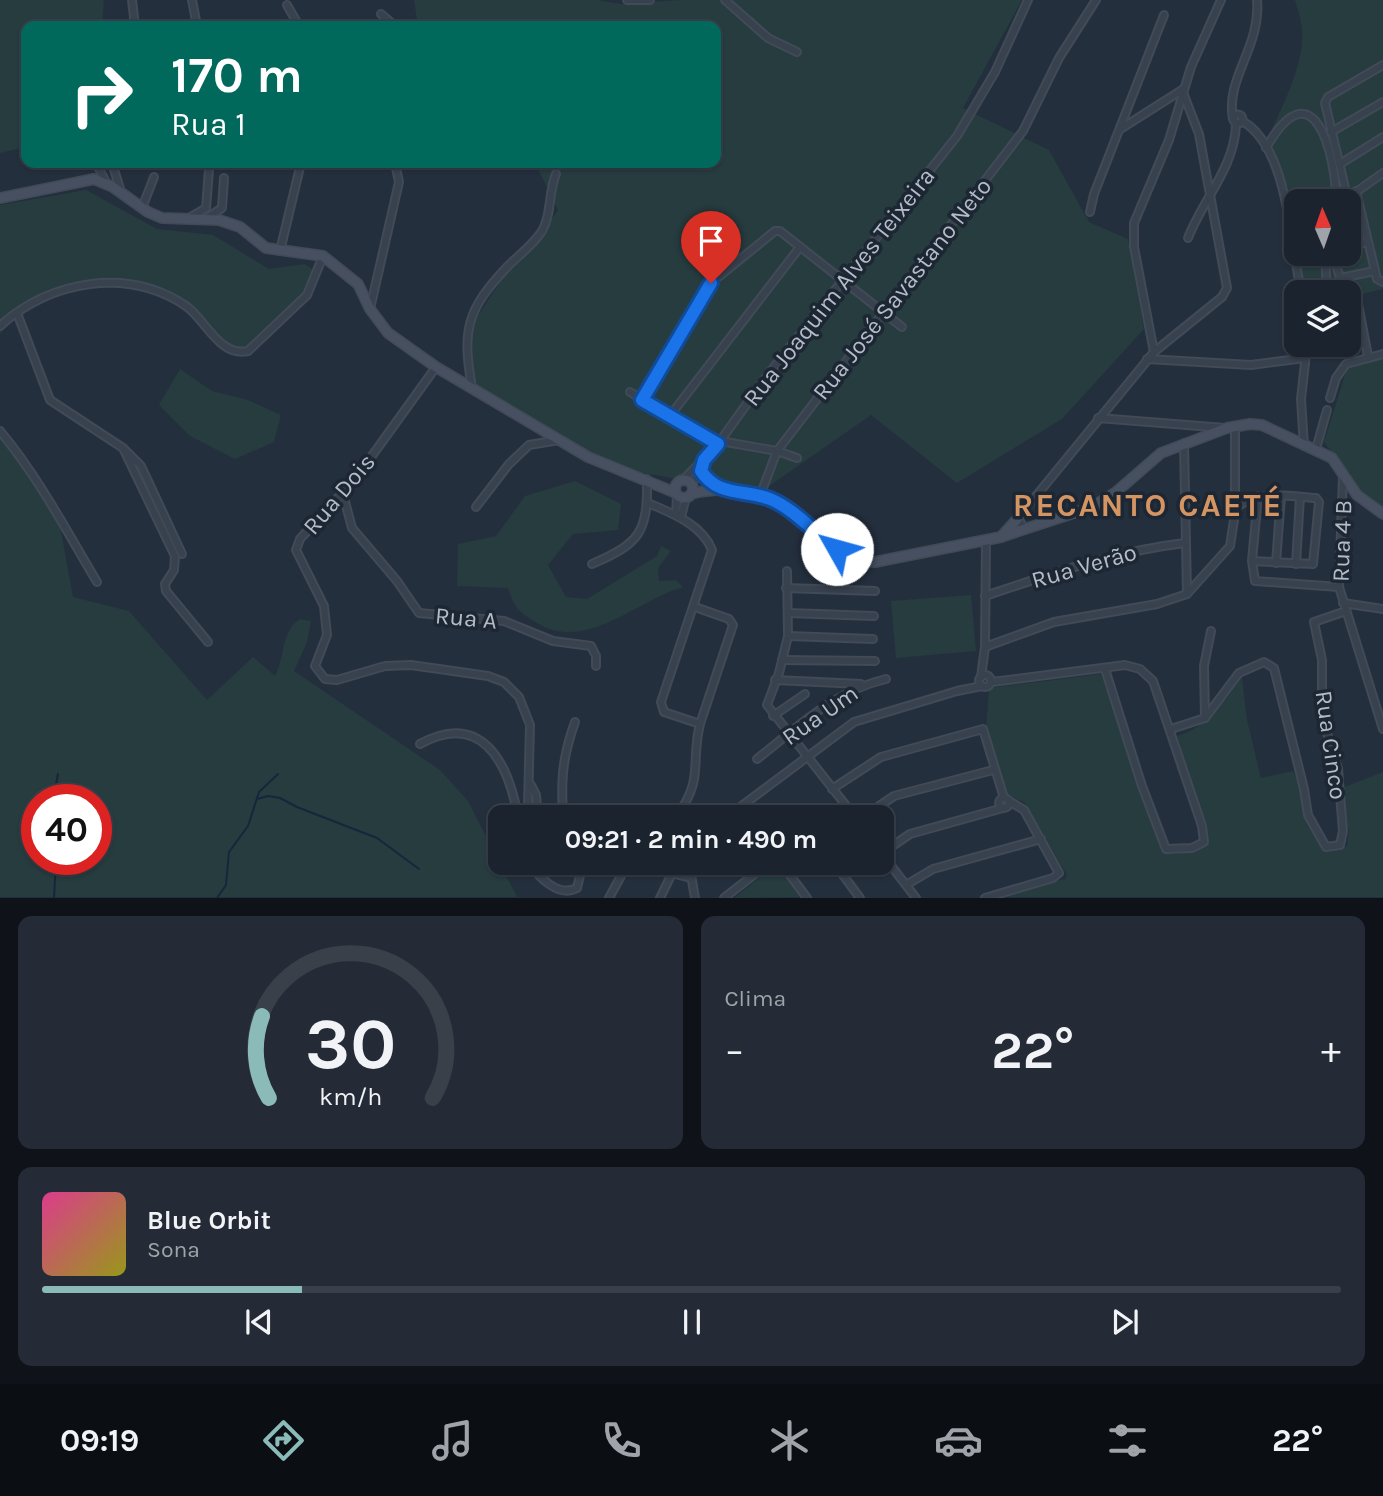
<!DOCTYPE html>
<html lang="pt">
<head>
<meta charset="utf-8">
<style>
	:root { --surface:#1b232e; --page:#242b36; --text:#f1f3f6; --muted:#a0a4aa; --line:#39404a; --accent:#8bbbb9 }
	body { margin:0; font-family:Karla,sans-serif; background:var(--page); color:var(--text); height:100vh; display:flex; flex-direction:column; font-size:26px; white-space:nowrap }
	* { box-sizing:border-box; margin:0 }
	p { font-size:23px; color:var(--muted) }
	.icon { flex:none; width:38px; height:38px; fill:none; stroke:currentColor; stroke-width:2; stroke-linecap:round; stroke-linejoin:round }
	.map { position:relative; height:898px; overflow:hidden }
	.drawer { display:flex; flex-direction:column; gap:18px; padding:18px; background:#0f1319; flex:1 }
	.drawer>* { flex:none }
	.hud { position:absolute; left:21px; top:21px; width:700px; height:147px; border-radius:14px; box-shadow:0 2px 5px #0004,0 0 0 2px var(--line); background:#00695c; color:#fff; overflow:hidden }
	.needle { width:46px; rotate:358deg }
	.controls { position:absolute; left:1284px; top:189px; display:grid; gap:14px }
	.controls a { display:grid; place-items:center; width:77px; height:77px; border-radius:14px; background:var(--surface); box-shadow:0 2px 5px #0004,0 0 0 2px var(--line); font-size:35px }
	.speed { position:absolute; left:21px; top:784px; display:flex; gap:14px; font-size:35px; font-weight:700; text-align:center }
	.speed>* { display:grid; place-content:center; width:91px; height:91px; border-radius:50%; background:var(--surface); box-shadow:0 2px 5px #0004,0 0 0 2px var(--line); line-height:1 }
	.speed .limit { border:10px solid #d22; background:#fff; color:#111 }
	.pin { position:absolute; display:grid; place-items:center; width:60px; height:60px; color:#fff; margin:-72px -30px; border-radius:50% 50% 50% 0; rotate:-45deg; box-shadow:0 0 7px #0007 }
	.pin .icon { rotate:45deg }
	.me { position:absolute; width:77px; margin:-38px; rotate:308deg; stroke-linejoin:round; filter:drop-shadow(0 0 5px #0008) }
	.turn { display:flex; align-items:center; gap:24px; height:147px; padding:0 35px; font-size:32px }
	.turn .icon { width:91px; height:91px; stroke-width:2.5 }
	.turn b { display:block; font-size:49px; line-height:60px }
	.big { font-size:52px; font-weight:700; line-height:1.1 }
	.drawer .widget { flex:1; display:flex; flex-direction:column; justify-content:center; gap:10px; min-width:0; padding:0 24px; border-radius:14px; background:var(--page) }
	.drawer .dial { align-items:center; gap:0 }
	.dial svg { height:182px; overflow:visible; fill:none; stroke:var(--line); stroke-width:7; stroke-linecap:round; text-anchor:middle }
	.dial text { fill:var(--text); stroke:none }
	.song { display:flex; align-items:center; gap:21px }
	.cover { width:84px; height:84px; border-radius:10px; background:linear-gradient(135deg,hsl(330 70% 55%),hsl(60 70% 35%)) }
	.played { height:7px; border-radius:4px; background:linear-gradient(90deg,var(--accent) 20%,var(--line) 20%) }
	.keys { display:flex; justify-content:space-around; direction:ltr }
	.heat { display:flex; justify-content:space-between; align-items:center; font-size:38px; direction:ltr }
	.drawer .tiles { flex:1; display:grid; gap:18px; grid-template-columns:1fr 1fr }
	.widget:last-child { grid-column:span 2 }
	.trip { position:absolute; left:488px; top:805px; width:406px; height:70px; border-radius:14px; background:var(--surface); box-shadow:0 2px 5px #0004,0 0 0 2px var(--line); font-weight:700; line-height:70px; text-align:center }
	.menu { display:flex; height:112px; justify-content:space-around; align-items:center; background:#0b0e12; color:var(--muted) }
	.menu .icon { width:49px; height:49px }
	.menu .current { color:var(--accent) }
	.menu b { font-size:32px; color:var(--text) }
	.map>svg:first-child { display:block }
	.green { fill:#263c3f; fill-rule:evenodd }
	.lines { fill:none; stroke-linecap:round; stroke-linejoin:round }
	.stream { stroke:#17263c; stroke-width:2 }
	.street-casing { stroke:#414a57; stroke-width:10 }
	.secondary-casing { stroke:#414a57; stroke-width:12 }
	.street { stroke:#38414e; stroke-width:6 }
	.secondary { stroke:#465061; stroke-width:9 }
	.route-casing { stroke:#114b97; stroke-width:18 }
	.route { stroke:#1a73e8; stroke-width:12 }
	.labels { text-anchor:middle; stroke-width:7; stroke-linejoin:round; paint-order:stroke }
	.street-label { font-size:24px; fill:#b4bcc9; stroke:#1d2633 }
	.district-label { font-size:32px; font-weight:bold; letter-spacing:2px; fill:#d59563; stroke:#1d2633 }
</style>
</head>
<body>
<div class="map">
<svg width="1383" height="898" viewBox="0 0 1383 898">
	<rect width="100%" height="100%" fill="#242f3e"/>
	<g class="green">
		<path d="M0 0H104L102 26H26V147L0 153Z"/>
		<path d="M414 0H597L621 4 680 0H1022L963 108 1049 150 1089 222 1128 239 1144 329 1062 419 957 483 871 415 759 493 620 469 590 455 475 386 471 337 477 317 507 271 533 248 558 210 535 163H716V26H418Z"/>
		<path d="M1295 0H1383V289L1349 297V292H1306L1298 254H1349V201H1297V218L1290 192 1265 144C1278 116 1305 64 1302 33 1302 22 1298 11 1295 0Z"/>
		<path d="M86 190 157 229 213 235 269 269 305 264 318 273 307 295 242 352 217 340 185 305 121 283 68 289 17 313 0 334V205Z"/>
		<path d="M1383 359V510L1362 493 1324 442 1347 368 1364 361Z"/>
		<path d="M180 369 212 391 248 400 281 415 274 442 235 459 190 436 159 405Z"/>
		<path d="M0 435 57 509 73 597 129 611 207 700 253 657 275 676C285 657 281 631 300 619L311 621 307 642 294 671 440 770 468 801 517 897H0ZM37 800H96V859H37Z"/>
		<path d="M575 481 621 504 618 530 573 534 548 565 566 597 587 599 657 556 661 546 671 551 658 568 659 581 676 580 683 587C638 600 585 653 537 623 518 611 515 609 508 588L457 586 458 544 496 536 525 496Z"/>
		<path d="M971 595 976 651 896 658 891 601Z"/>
		<path d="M1101 674 1163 852 1176 854 1206 844 1208 836 1177 736C1207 728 1224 701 1242 678L1247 720 1261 778 1293 771C1306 799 1304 822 1323 849L1347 846 1349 830 1341 816 1342 788 1383 772V897H995L1065 879 1067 875 1024 802 1007 795 986 730 989 688Z"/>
		<path d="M777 864 805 897 734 898Z"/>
	</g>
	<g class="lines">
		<g class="stream">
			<path d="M257 799 268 796 280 798 297 807 377 838 419 869"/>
			<path d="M53 800 58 774"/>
			<path d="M54 898 56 859"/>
			<path d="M217 898 226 885 229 852 248 826 259 792 278 774"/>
		</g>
		<defs>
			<g id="street">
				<path d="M132 0 135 26"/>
				<path d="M192 0 197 26"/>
				<path d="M627 0H650"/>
				<path d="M725 0 768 38 797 52"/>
				<path d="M287 5 299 26"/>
				<path d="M381 14 395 26"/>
				<circle cx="1238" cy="119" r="4.5"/>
				<path d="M1233 119C1225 78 1261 48 1257 0"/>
				<path d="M1242 121C1288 146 1291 245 1301 292"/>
				<path d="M1122 128 1182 90"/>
				<path d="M1331 132 1383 102"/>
				<path d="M1266 148C1313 65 1336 153 1336 201"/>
				<path d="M96 163 107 184"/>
				<path d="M112 163 121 192"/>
				<path d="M1340 164 1383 137"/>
				<path d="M1356 191 1377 279 1383 282"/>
				<path d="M1356 192 1383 173"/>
				<path d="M142 208 154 177"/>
				<path d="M1349 211 1352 201 1346 192 1325 103 1328 97 1383 65"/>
				<path d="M1090 212 1094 194 1164 15"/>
				<path d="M189 218 206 208 209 170"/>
				<path d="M207 218 222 208 224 178"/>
				<path d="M1188 238C1203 199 1235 167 1236 124"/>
				<path d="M1349 246 1368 242"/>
				<path d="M280 251 301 163"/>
				<path d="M1325 254 1327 292"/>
				<path d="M1333 254 1340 278 1375 271"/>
				<path d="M1357 299 1368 356"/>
				<path d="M370 309 399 182 395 163"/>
				<path d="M17 313 50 400 123 448 175 556 174 570 165 584 166 591 208 642"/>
				<path d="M0 326C50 280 128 267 186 306 206 320 219 357 248 351L307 295 323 256"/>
				<path d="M1154 352 1134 247V223L1169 140 1191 67 1221 0"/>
				<path d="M1147 359 1251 365 1305 358"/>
				<path d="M472 388C462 330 466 310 508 266 519 255 533 245 542 231 552 214 548 193 556 174"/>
				<path d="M630 392 718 444"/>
				<path d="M1330 398 1336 378 1346 364 1383 354"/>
				<path d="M642 400 711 283 775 231H780L902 327"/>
				<path d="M669 417 800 247"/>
				<path d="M1098 418 1225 428"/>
				<path d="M0 431C39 478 66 530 97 582"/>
				<path d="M720 441 777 451 797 458"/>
				<path d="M1184 443 1187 594"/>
				<path d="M1304 446 1301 399 1307 345"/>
				<path d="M124 449 141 466 182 554"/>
				<path d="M1316 449 1327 410"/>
				<path d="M1343 476 1339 587 1383 729"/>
				<path d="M683 480 718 444 766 377 957 136 995 72 1028 0"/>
				<path d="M690 482 697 478 701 469"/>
				<path d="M343 494 352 528 397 581 419 613 504 621 553 641 591 646 596 656V666"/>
				<path d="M760 496 777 451 1023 131 1059 58 1096 0"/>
				<path d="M1258 496 1252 561 1255 581 1339 587"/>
				<path d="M648 503C671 513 702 524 712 550L661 702 664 712 700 724"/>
				<path d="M476 507 509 464 529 445 559 440"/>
				<path d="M1235 508C1260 490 1287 496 1316 498L1319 502 1313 564 1252 561"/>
				<path d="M676 515 677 495"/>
				<path d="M681 517 686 497"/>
				<path d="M1025 530 1018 518 1154 352 1222 297 1227 288 1199 134 1182 90"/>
				<path d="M1276 563 1281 496"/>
				<path d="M592 564C640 543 648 533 647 479"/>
				<path d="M1296 564 1300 497"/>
				<path d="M787 571 788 636 779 673 767 705 855 817"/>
				<path d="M786 588 875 591"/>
				<path d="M985 596C1051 574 1116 551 1185 543"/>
				<path d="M1343 603 1383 609"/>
				<path d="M788 613 874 616"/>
				<path d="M788 636 873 639"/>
				<path d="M985 647 1054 622 1157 604 1187 594 1230 546 1235 513V426"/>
				<path d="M782 660 875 661"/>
				<circle cx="985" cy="681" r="6"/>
				<path d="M981 677 985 647 986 541"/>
				<path d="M775 680 861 684"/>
				<path d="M992 682 1125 665 1140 669 1153 681 1202 826 1204 842 1192 848 1166 849 1142 786 1105 669"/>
				<path d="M773 716 805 694"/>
				<path d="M1205 718 1204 666 1211 631"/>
				<path d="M1171 729 1205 718 1239 673 1264 662 1274 668 1304 789 1308 815 1326 847 1340 845 1343 831 1338 769 1322 717V660L1314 622 1346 611"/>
				<path d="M420 744C480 711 507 760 517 812L528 806 530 725 519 697 504 682 488 676 411 665 385 666 337 680 325 679 315 666 327 635 324 606 296 550 300 539 356 478 436 367"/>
				<path d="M757 759C798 727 834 691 886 679"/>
				<path d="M531 785 536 795 538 817"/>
				<path d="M832 789 881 757 983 729 1004 798"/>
				<circle cx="1004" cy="803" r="5"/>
				<path d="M563 817C561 780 562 758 575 722"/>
				<path d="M676 817C705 778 690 764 700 724L733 625 729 619 695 607"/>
				<path d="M727 817 854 722 957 691 982 686"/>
				<path d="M833 817 847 807"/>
				<path d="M863 817 894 796 993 770"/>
				<path d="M882 853 910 834 1003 808"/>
				<path d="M882 854 916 898"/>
				<path d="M529 863C539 877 558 898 577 888L583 863"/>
				<path d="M689 863 695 898"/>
				<path d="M781 863 807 898"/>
				<path d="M834 863 860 898"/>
				<path d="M671 873 691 878"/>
				<path d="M906 885 933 869 1041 839"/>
				<path d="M609 898 628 863"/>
				<path d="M660 898 677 863"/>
				<path d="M724 898 769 863"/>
				<path d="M985 898 1053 878 1059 873 1024 810 1009 801"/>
			</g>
			<g id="secondary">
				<path d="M0 198 94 179 113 187 148 212 162 218 219 220 240 227 266 248 323 256 358 284 370 309 388 333 436 367 588 457 676 493"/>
				<path d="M701 471 720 488"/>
				<circle cx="684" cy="489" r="9"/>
				<path d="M691 494C716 487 757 489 780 504 810 524 837 563 875 562L1001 537 1092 507 1115 493 1161 453 1227 428 1250 424 1262 425 1332 458 1357 495 1383 514"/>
				<path d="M1001 537 1018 518"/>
			</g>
		</defs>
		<use href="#street" class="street-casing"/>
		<use href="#secondary" class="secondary-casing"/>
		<use href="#street" class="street"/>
		<use href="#secondary" class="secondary"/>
	</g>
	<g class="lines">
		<defs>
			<path id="route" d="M711 283 642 400 718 444 704 460 701 471C718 497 744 489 770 499 795 509 815 534 837 549"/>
		</defs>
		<use href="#route" class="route-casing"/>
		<use href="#route" class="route"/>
	</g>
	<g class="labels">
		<g class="street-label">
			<text transform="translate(839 287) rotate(-52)" y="8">Rua Joaquim Alves Teixeira</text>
			<text transform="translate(902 289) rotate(-52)" y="8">Rua José Savastano Neto</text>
			<text transform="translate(339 494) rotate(-50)" y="8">Rua Dois</text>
			<text transform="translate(1342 541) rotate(-88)" y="8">Rua 4 B</text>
			<text transform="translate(1084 566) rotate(-16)" y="8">Rua Verão</text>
			<text transform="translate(466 618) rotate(5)" y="8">Rua A</text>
			<text transform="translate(820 715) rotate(-35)" y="8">Rua Um</text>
			<text transform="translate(1331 745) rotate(82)" y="8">Rua Cinco</text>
		</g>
		<g class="district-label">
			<text x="1148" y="516">RECANTO CAETÉ</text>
		</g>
	</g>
</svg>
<div class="controls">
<a><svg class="needle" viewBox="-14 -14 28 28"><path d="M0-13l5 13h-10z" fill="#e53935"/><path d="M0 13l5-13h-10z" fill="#a0a4aa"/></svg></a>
<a><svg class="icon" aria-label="layers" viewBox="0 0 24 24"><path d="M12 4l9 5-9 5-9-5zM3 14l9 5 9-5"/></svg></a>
</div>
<div class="speed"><div class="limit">40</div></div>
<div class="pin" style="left:711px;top:283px;background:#d93025"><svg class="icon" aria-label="arrive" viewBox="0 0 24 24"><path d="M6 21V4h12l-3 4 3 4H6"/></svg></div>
<svg class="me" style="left:837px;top:549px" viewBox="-20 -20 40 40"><circle r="19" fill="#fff"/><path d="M0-13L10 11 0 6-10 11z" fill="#1a73e8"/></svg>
<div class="trip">09:21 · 2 min · 490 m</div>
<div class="hud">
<div class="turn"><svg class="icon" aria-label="right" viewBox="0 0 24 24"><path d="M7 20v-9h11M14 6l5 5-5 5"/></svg><div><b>170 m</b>Rua 1</div></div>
</div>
</div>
<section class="drawer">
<div class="tiles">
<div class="widget dial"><svg viewBox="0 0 100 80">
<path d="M14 69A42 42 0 1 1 86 69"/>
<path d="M14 69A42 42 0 0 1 11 33" stroke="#8bbbb9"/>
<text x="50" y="56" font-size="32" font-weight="700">30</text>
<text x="50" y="72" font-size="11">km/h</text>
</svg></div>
<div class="widget"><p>Clima</p>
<div class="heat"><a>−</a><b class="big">22°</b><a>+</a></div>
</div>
<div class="widget">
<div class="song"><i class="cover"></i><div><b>Blue Orbit</b><p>Sona</p></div></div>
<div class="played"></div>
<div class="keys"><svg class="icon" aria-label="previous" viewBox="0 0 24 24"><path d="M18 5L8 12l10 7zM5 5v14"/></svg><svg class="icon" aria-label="pause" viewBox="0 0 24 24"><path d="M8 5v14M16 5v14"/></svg><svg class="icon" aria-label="next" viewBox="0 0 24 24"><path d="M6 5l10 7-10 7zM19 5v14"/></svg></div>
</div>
</div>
</section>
<nav class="menu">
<b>09:19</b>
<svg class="icon current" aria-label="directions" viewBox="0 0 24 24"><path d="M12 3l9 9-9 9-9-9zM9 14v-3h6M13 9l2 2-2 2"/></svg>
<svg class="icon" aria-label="music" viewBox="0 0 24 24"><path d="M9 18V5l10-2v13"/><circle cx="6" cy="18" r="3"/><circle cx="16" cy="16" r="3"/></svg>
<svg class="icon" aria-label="phone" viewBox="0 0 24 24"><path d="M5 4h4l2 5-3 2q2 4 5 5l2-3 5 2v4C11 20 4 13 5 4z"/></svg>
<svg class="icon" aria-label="climate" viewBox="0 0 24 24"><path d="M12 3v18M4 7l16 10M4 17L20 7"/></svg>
<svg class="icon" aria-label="car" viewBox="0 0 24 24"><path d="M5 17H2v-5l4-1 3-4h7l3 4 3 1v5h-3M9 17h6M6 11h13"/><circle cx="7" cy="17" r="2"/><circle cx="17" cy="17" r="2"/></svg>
<svg class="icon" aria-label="filters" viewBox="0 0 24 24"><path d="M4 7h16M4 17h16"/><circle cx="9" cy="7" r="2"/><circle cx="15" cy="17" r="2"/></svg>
<b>22°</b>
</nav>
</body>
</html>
